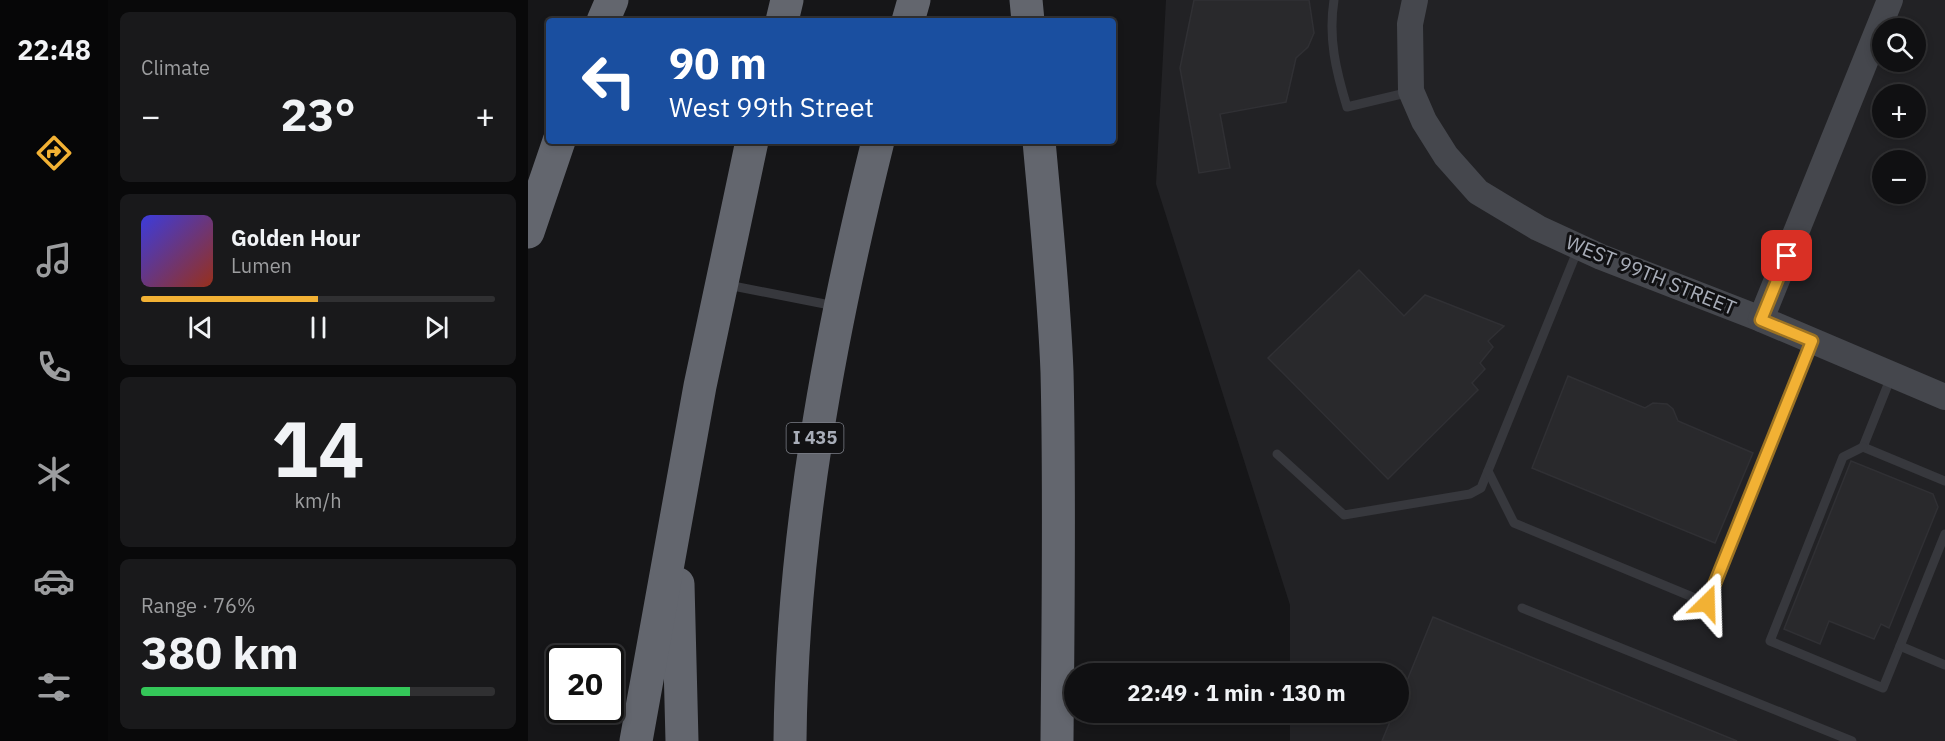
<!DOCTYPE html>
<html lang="en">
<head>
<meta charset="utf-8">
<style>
	:root { --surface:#101012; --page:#19191b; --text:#f1f3f6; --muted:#9c9d9f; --line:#303032; --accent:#f2b134 }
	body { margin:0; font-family:"IBM Plex Sans",sans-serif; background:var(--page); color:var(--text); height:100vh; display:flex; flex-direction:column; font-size:22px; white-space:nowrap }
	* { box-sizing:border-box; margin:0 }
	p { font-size:20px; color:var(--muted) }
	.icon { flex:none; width:33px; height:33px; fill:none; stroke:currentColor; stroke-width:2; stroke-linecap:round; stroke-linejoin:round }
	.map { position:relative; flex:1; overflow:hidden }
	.drawer { display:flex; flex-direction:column; gap:12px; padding:12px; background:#09090a; width:420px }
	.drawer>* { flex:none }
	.guide { position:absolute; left:18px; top:18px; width:570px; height:126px; border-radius:6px; box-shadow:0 3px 9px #0003,0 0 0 2px var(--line); background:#1a4fa0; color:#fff; overflow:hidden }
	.tools { position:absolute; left:1344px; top:18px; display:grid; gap:12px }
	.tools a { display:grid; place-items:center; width:54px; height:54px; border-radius:50%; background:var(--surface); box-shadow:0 3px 9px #0003,0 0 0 2px var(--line); font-size:30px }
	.speed { position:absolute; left:18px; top:645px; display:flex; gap:12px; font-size:30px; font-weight:700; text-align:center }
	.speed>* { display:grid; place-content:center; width:78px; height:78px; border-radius:50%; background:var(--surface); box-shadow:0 3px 9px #0003,0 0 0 2px var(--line); line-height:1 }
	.speed .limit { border:3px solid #111; border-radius:9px; background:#fff; color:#111 }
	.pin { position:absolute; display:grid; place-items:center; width:51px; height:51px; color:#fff; margin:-26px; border-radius:12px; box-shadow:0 3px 9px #0006 }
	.me { position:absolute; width:66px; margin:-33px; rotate:22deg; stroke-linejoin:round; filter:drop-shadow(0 0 4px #0008) }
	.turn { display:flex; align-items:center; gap:21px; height:126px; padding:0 24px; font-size:27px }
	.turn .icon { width:78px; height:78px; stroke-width:2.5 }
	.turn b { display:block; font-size:42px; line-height:51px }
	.big { font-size:45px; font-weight:700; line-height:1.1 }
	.drawer .tile { flex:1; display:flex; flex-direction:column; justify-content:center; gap:9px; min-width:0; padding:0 21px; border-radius:9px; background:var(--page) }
	.drawer .dial { align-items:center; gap:0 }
	.dial b { font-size:78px; line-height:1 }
	.song { display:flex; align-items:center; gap:18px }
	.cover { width:72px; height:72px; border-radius:9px; background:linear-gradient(135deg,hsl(240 70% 55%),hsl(10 70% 35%)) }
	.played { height:6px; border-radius:3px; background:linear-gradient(90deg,var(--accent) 50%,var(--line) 50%) }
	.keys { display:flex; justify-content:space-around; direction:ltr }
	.heat { display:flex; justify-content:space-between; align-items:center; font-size:33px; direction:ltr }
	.charge { height:9px; border-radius:4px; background:linear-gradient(90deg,#34c759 76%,var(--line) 0) }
	.trip { position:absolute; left:536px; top:663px; width:345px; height:60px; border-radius:30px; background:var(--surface); box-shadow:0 3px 9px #0003,0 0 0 2px var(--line); font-weight:700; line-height:60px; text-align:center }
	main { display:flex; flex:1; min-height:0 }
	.tabs { display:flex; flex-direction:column; width:108px; justify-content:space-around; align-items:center; background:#060607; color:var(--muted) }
	.tabs .icon { width:42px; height:42px }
	.tabs .selected { color:var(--accent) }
	.tabs b { font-size:27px; color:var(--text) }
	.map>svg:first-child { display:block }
	.built { fill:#222225; fill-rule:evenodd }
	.building { fill:#29292c; stroke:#303034; stroke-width:1.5 }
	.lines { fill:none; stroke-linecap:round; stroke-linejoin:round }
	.lane { stroke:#37383d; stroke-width:9 }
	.secondary { stroke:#45474d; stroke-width:26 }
	.highway { stroke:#63666e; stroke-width:33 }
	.route-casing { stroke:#9d7322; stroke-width:15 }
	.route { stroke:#f2b134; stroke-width:10 }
	.labels { text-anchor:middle; stroke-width:6; stroke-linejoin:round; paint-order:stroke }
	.shield { fill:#111113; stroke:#7b7e86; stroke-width:1.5 }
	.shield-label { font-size:18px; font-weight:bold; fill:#a8adb8 }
	.street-label { font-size:20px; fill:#a8adb8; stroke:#111113 }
</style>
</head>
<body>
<main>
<nav class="tabs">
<b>22:48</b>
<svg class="icon selected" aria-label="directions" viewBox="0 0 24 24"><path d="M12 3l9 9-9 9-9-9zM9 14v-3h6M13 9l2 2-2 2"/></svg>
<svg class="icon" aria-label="music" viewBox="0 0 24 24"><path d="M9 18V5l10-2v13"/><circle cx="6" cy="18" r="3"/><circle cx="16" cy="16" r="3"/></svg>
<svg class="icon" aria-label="phone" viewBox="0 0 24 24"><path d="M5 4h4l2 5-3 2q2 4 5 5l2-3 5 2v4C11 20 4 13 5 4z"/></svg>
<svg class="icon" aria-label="climate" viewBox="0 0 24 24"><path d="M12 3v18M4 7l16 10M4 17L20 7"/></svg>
<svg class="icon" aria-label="car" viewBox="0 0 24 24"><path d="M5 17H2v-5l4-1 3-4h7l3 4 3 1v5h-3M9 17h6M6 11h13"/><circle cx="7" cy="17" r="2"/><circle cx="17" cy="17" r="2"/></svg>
<svg class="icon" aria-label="filters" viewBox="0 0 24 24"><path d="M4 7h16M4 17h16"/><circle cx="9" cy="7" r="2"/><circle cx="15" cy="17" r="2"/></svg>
</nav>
<section class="drawer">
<div class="tile"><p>Climate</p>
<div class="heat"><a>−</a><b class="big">23°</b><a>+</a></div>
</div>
<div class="tile">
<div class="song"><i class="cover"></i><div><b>Golden Hour</b><p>Lumen</p></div></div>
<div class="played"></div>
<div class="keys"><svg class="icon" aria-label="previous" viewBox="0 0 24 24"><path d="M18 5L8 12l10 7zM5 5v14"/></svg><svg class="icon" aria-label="pause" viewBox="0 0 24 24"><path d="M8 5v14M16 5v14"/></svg><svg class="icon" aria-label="next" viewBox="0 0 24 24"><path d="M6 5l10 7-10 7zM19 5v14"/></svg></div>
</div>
<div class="tile dial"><b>14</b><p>km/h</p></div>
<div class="tile"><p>Range · 76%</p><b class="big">380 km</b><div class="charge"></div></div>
</section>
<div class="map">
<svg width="1417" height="741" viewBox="0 0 1417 741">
	<rect width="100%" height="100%" fill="#161618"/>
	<path class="built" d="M638 0H1417V741H762V713L870 712V674L762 673V605L628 184ZM1354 28H1388V62H1354ZM1354 94H1388V128H1354ZM1354 160H1388V194H1354Z"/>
	<g class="building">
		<path d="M666 0H781L786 33 780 47 768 58 758 102 692 114 702 168 671 173 652 68Z"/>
		<path d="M831 270 876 316 897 295 976 326 960 341 965 347 952 363 957 369 944 383 950 390 860 479 740 358Z"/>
		<path d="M1040 376 1117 408 1125 403 1139 404 1145 409 1150 421 1225 453 1187 543 1004 468Z"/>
		<path d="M1323 461 1405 494 1410 507 1361 628 1353 624 1346 639 1301 621 1292 644 1256 629Z"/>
		<path d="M905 617 1209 741H854L866 712H870V703Z"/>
	</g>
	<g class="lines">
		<g class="lane">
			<path d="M806 0C800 38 808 71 819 107L882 92"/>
			<path d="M200 285 307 306"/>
			<path d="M1363 377 1335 447 1417 481"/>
			<path d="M1335 447 1315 457 1242 641 1355 688 1372 646"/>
			<path d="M749 454 816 515 942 494 953 488 1050 249"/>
			<path d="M960 471 986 523 1179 603 1283 343"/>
			<path d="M1417 534 1372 646 1417 665"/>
			<path d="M994 608 1324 741"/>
		</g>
		<g class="secondary">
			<path d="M887 0 882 24 883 91 896 121 918 156 950 192 1010 228 1073 257 1233 319 1417 397"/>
			<path d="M1233 319 1362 0"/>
		</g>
		<g class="highway">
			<path d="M498 0 500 21"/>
			<path d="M75 21 84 0"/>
			<path d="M254 21 259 0"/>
			<path d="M380 21 386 0"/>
			<path d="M511 141C518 218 526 295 529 372 532 495 530 618 529 741"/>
			<path d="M0 232 31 141"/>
			<path d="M150 584 154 741"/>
			<path d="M108 741 172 386 224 141"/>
			<path d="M262 741C264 537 301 338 350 141"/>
		</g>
	</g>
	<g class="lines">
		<defs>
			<path id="route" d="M1179 603 1284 341 1233 320 1259 256"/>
		</defs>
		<use href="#route" class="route-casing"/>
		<use href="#route" class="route"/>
	</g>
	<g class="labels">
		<rect class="shield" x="258.5" y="423" width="57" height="30" rx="4.5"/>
		<g class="shield-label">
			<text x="287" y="444">I 435</text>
		</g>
		<g class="street-label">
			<text transform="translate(1123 275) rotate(22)" y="7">WEST 99TH STREET</text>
		</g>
	</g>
</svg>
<div class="tools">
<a><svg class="icon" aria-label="search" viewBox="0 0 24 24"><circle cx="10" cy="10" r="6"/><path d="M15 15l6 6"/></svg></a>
<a>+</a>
<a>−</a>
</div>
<div class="speed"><div class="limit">20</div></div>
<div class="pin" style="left:1259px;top:256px;background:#d93025"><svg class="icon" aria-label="arrive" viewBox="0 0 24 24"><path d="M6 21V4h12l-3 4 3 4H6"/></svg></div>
<svg class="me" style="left:1179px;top:603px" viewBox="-20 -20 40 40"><path d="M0-17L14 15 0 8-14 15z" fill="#f2b134" stroke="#fff" stroke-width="4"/></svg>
<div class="trip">22:49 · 1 min · 130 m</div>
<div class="guide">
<div class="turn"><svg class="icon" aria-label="left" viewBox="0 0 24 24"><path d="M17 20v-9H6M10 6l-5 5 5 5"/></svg><div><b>90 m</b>West 99th Street</div></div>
</div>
</div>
</main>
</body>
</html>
